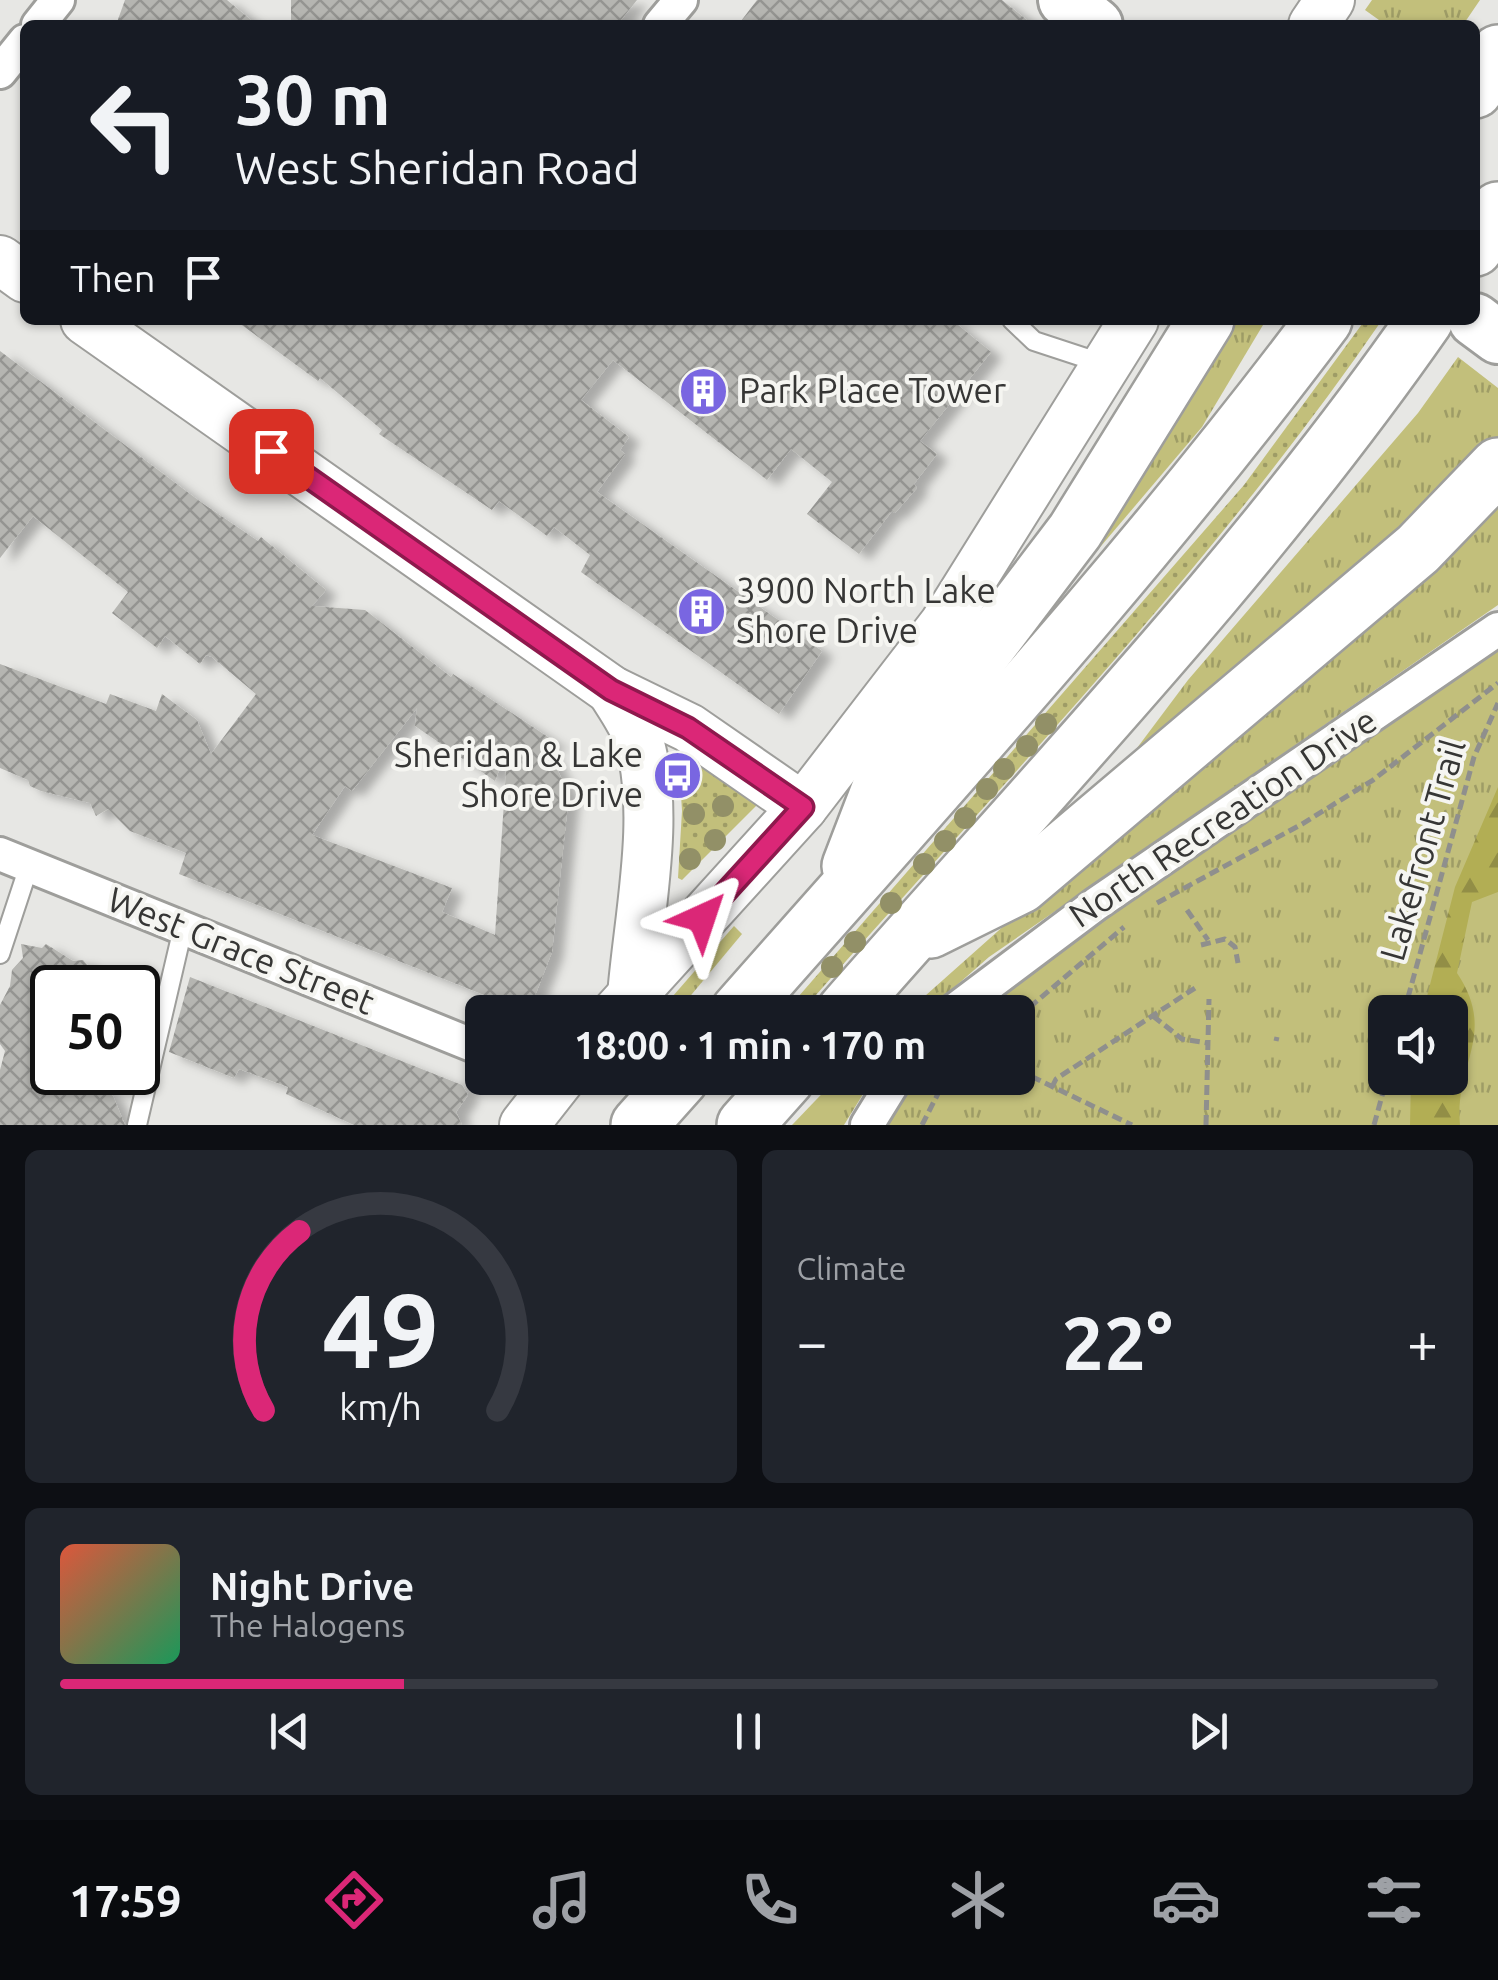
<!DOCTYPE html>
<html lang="en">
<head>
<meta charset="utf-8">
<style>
	:root { --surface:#171b24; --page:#20242c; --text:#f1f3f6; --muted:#9ea1a6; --line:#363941; --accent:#db2777 }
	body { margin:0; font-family:Ubuntu,sans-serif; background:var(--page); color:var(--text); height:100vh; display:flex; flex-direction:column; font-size:38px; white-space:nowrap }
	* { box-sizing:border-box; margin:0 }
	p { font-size:32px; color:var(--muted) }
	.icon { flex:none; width:55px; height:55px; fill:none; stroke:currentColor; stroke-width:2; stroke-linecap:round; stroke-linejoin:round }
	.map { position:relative; height:1125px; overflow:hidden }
	.panel { display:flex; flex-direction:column; gap:25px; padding:25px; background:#0d0f14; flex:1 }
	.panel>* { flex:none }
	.hud { position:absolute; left:20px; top:20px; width:1460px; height:305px; border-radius:15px; box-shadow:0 2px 8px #0004; background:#171b24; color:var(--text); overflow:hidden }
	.controls { position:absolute; left:1368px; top:995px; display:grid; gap:20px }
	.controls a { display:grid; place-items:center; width:100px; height:100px; border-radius:15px; background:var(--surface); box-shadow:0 2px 8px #0004; font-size:50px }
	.speed { position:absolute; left:30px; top:965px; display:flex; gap:20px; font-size:50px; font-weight:700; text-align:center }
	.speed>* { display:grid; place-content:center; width:130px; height:130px; border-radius:50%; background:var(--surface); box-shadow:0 2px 8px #0004; line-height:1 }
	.speed .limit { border:5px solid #111; border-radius:15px; background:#fff; color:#111 }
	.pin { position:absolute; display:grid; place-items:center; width:85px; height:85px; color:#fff; margin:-42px; border-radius:20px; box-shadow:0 5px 15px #0006 }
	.me { position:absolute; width:110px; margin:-55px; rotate:42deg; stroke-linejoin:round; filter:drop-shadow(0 0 8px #0008) }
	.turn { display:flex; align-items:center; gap:35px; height:210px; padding:0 50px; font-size:45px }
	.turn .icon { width:130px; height:130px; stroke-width:2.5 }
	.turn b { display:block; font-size:70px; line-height:85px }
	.then { display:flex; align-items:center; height:95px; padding:0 50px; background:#0003; gap:20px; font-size:38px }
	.big { font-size:75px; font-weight:700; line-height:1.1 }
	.panel .card { flex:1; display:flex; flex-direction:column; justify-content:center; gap:15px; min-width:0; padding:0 35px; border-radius:15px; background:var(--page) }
	.panel .dial { align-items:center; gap:0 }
	.dial svg { height:260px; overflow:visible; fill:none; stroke:var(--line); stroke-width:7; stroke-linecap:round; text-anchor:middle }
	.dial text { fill:var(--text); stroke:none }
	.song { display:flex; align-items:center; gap:30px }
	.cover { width:120px; height:120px; border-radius:15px; background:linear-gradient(135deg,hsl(10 70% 55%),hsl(150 70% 35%)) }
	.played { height:10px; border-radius:5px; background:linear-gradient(90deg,var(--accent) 25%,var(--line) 25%) }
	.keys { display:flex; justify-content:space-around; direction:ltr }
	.heat { display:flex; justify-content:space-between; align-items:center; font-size:55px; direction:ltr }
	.panel .tiles { flex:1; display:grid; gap:25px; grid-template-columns:1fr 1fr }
	.card:last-child { grid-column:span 2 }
	.trip { position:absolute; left:465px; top:995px; width:570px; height:100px; border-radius:15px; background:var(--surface); box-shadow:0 2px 8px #0004; font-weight:700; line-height:100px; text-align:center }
	.tabs { display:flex; height:160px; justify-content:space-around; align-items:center; background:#090b0e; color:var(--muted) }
	.tabs .icon { width:70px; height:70px }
	.tabs .on { color:var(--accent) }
	.tabs b { font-size:45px; color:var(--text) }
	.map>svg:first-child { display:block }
	.grass { fill:url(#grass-tufts); fill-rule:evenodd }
	.forest { fill:url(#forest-firs) }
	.garden { fill:url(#garden-dots) }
	.building { fill:url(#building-cross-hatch); fill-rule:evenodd; filter:url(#shadow) }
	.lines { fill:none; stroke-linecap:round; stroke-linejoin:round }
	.lane-casing { stroke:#9e9e9b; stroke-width:22 }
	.street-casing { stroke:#9e9e9b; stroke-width:38 }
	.secondary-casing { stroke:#9e9e9b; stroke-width:52 }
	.primary-casing { stroke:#9e9e9b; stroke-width:58 }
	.highway-casing { stroke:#9e9e9b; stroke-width:60 }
	.path { stroke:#8f8f8d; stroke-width:5; stroke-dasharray:10 5; stroke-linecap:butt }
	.lane { stroke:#fff; stroke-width:18 }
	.street { stroke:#fff; stroke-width:32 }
	.secondary { stroke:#fff; stroke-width:48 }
	.primary { stroke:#fff; stroke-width:52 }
	.highway { stroke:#fff; stroke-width:55 }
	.tree { fill:#929067 }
	.route-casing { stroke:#8e194d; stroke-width:25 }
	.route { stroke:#db2777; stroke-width:18 }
	.labels { text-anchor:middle; stroke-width:8; stroke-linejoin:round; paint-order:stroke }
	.poi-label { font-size:35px; fill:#363635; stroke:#f5f5f1; text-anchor:start }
	.street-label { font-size:35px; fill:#363635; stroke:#f5f5f1 }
</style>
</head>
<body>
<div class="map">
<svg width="1498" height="1125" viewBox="0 0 1498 1125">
	<defs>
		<pattern id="grass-tufts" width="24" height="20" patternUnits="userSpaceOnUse" patternTransform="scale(2.5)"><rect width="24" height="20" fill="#c2bf7b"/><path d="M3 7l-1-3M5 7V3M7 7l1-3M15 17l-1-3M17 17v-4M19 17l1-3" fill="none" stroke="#9e9c66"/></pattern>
		<pattern id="forest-firs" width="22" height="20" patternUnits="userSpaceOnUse" patternTransform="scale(2.5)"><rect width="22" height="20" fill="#b2ae54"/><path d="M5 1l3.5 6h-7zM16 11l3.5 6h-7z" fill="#928e46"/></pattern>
		<pattern id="garden-dots" width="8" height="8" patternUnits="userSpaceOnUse" patternTransform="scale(2.5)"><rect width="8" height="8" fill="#c2bf7b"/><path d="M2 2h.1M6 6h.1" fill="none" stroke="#9e9c66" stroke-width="1.8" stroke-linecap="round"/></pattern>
		<pattern id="building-cross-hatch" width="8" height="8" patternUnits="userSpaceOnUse" patternTransform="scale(2.5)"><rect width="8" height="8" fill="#b5b5b1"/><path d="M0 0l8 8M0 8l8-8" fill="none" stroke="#949491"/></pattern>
		<filter id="shadow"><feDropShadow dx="11" dy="6" stdDeviation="5" flood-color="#0004"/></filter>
	</defs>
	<rect width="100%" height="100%" fill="#e7e7e4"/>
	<g class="grass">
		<path d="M1372 0H1480L1463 25H1376L1379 20 1365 10Z"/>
		<path d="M1228 320H1266L1202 427 990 677Z"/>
		<path d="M1458 357 1498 388V438L1401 538 1107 788 1188 680 1418 413Z"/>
		<path d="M1498 486V605L989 957 926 1012H907Z"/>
		<path d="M1498 649V1125H885L917 1078H1018V1012H978L1055 953ZM1385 1012H1450V1078H1385Z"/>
		<path d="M734 926 742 934 677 1012H659Z"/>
		<path d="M837 1078H873L844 1125H792Z"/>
	</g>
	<path class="forest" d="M1498 787V892L1472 902 1457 973C1498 1034 1454 1064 1460 1125H1410L1411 1078H1450V1012H1423L1455 887Z"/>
	<g class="garden">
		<path d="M1365 320H1382C1212 568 998 787 801 1012H785L1244 485Z"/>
		<path d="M678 747 760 802 682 880 678 878 682 811Z"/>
	</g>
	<g class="building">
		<path d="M125 0H227L257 25H116Z"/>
		<path d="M291 0H637L617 25H291Z"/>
		<path d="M757 0H1002L1033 25H738Z"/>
		<path d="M235 320H952L991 352 920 441 937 454 914 484 917 488 895 513 892 511 859 554 807 514 832 482 791 449 767 480 613 360 581 400 629 437 620 450 625 454 597 492 822 651 779 714 581 572 590 555 554 527 547 536 499 501 492 510 379 434 382 430 320 378 318 381Z"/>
		<path d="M0 351 202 503 258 541 261 537 326 590 312 606 365 610 451 677 453 674 560 745 545 744 569 794 552 952 531 1006 515 1001 512 1006 179 874 186 853 130 831 108 809 96 816 90 803 41 791 30 786 28 780 0 768V664L106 704 110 694 156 711 162 694 197 720 211 754 256 694 212 657 206 655 200 664 165 636 157 648 112 613 128 592 33 516 0 558ZM417 708 415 726 495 781 507 749 505 788 527 803 504 802 495 935 442 912 452 888 312 835 345 786 352 791Z"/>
		<path d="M21 944 42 948 46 944 73 961 83 960 107 988H52V1073L104 1089 113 1096 125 1125H0V1070L5 1051 0 1044V1005L10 986 12 970 23 958Z"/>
		<path d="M190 977 462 1085 468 1095 456 1112 462 1125H354L286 1094 288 1087 239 1069 234 1078 169 1052Z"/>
	</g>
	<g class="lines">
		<defs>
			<g id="lane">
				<path d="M1012 320 1034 341 1104 364"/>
				<path d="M0 954 29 866"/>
				<path d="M137 1125 183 928"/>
			</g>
			<g id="street">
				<path d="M38 25 58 0"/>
				<path d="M660 25 681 0"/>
				<path d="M0 72 25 41"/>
				<path d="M0 854 482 1049"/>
				<path d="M952 1012 1096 904 1498 629"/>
				<path d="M867 1125 896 1078"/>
			</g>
			<g id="secondary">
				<path d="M1313 25 1330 0"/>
				<path d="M0 260 25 278"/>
				<path d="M85 320 611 690 689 728 803 807"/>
				<path d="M611 690C621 706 632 721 638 738 662 812 638 919 632 996"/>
				<path d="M617 1012 803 807 944 624 1134 320"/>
				<path d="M524 1125 561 1078"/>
			</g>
			<g id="primary">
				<path d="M1065 0 1096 25"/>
				<path d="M1475 320 1498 337"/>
			</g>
			<g id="highway">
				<path d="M1475 90 1498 53"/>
				<path d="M1475 248 1498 210"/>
				<path d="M850 866 880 788 1075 531 1206 320"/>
				<path d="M930 930 1021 885 1418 549 1498 466"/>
				<path d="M738 1012C938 785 1142 563 1324 320"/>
				<path d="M844 1012C1042 786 1253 567 1425 320"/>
				<path d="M639 1125 681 1078"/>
				<path d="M745 1125 787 1078"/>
			</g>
		</defs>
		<use href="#lane" class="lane-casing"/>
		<use href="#street" class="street-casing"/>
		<use href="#secondary" class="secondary-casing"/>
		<use href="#primary" class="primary-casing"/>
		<use href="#highway" class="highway-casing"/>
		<g class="path">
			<path d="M1157 903 1302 824 1373 780 1498 683"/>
			<path d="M1187 910 1208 940"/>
			<path d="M1201 945 1225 939 1235 947 1238 963"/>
			<path d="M1404 1012 1474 757 1498 703"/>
			<path d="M1153 1016 1182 1039 1207 1043"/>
			<path d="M1018 1017 1124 927"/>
			<path d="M1276 1041 1277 1037"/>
			<path d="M1018 1070 1132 1125"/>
			<path d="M1052 1087 1056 1079 1195 988"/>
			<path d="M922 1125 946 1078"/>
			<path d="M1206 1125 1209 999"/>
			<path d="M1374 1125 1387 1078"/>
		</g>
		<use href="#lane" class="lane"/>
		<use href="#street" class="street"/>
		<use href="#secondary" class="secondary"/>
		<use href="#primary" class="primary"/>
		<use href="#highway" class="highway"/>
	</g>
	<g class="tree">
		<circle cx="1046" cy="724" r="11"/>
		<circle cx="1027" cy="746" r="11"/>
		<circle cx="690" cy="769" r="11"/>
		<circle cx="1004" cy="769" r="11"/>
		<circle cx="987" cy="789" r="11"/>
		<circle cx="723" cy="806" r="11"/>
		<circle cx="694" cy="814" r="11"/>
		<circle cx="965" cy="818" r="11"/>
		<circle cx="715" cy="840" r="11"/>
		<circle cx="945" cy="841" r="11"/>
		<circle cx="690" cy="859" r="11"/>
		<circle cx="924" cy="864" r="11"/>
		<circle cx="891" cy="903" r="11"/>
		<circle cx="855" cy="942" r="11"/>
		<circle cx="832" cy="967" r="11"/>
	</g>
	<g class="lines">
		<defs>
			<path id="route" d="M271 451 611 690 688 728 803 807 702 918"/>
		</defs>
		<use href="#route" class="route-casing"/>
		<use href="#route" class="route"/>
	</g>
	<defs>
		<symbol id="building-disc" viewBox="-11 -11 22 22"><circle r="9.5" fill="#7966e1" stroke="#f5f5f1"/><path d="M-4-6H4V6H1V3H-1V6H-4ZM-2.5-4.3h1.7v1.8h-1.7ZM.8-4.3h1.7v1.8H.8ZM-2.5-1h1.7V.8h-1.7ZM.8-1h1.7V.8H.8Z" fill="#fff"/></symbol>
		<symbol id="bus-disc" viewBox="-11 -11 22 22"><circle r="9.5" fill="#7966e1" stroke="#f5f5f1"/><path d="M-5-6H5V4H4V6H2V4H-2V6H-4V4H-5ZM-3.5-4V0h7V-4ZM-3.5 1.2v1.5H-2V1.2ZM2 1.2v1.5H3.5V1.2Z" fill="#fff"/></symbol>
	</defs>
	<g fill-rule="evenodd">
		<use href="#building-disc" x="676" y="364" width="55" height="55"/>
		<use href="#building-disc" x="674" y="584" width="55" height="55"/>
		<use href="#bus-disc" x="650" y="748" width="55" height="55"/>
	</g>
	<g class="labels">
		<g class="poi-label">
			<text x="739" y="403">Park Place Tower</text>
			<text x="736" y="603">3900 North Lake<tspan x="736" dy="40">Shore Drive</tspan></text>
			<text x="643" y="767" text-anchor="end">Sheridan &amp; Lake<tspan x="643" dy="40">Shore Drive</tspan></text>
		</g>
		<g class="street-label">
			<text transform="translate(1223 818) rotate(-34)" y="12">North Recreation Drive</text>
			<text transform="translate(1423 850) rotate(-74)" y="12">Lakefront Trail</text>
			<text transform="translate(241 951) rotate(22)" y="12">West Grace Street</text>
		</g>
	</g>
</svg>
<div class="controls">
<a><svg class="icon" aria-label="sound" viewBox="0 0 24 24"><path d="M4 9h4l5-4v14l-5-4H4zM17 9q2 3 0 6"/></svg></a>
</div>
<div class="speed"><div class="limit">50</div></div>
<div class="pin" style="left:271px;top:451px;background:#d93025"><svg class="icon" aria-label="arrive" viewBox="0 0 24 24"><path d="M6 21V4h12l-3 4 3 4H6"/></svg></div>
<svg class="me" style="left:702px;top:918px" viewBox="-20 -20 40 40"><path d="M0-17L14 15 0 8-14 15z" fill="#db2777" stroke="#fff" stroke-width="4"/></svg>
<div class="trip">18:00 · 1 min · 170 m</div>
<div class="hud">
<div class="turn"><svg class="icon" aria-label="left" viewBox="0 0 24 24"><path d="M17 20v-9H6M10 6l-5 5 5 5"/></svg><div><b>30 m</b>West Sheridan Road</div></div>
<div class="then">Then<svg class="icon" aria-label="arrive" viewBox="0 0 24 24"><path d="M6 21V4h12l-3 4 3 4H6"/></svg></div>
</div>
</div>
<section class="panel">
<div class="tiles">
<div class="card dial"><svg viewBox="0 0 100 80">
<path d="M14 69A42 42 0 1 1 86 69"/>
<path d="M14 69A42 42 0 0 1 25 14" stroke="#db2777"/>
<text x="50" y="56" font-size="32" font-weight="700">49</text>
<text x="50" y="72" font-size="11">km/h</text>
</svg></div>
<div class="card"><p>Climate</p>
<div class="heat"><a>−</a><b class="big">22°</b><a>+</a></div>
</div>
<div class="card">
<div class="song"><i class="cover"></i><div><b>Night Drive</b><p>The Halogens</p></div></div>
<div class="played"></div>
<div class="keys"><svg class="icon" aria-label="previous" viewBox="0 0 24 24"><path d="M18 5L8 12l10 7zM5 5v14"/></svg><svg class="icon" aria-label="pause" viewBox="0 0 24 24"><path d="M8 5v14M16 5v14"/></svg><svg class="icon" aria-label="next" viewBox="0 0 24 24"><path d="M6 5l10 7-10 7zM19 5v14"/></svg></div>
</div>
</div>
</section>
<nav class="tabs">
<b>17:59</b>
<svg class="icon on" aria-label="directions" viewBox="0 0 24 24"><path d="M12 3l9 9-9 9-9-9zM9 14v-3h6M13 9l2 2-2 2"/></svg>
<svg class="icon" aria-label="music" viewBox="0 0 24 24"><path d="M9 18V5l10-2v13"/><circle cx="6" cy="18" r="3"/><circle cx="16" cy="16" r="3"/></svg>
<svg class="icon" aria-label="phone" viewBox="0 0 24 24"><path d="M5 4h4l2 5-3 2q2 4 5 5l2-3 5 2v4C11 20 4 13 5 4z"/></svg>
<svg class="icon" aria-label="climate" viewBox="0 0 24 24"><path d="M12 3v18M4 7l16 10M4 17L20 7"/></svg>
<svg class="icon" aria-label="car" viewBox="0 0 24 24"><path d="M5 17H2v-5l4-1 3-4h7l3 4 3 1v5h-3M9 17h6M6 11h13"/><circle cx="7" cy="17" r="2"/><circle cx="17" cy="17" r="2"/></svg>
<svg class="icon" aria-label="filters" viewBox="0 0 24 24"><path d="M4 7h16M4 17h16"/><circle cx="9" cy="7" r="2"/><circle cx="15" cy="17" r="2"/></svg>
</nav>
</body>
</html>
